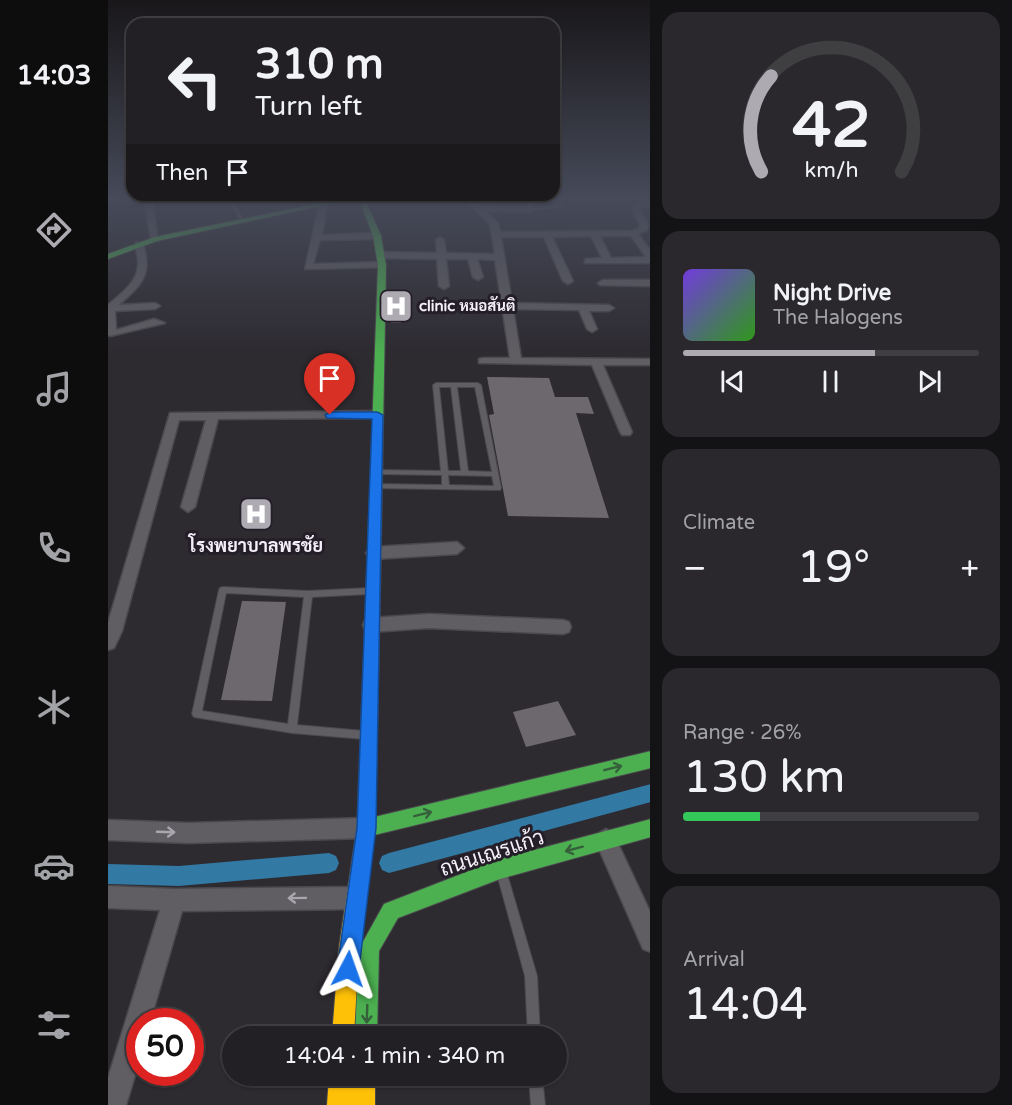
<!DOCTYPE html>
<html lang="en">
<head>
<meta charset="utf-8">
<style>
	:root { --surface:#222024; --page:#2a282c; --text:#f1f3f6; --muted:#a2a3a6; --line:#3f3e41; --accent:#aeaab2 }
	body { margin:0; font-family:"Varela Round",Sarabun,sans-serif; background:var(--page); color:var(--text); height:100vh; display:flex; flex-direction:column; font-size:22px; white-space:nowrap }
	* { box-sizing:border-box; margin:0 }
	p { font-size:20px; color:var(--muted) }
	.icon { flex:none; width:33px; height:33px; fill:none; stroke:currentColor; stroke-width:2; stroke-linecap:round; stroke-linejoin:round }
	.map { position:relative; flex:1; overflow:hidden }
	.panel { display:flex; flex-direction:column; gap:12px; padding:12px; background:#131214; width:362px }
	.panel>* { flex:none }
	.guide { position:absolute; left:18px; top:18px; width:434px; height:183px; border-radius:18px; box-shadow:0 2px 4px #0004,0 0 0 2px var(--line); background:#222024; color:var(--text); overflow:hidden }
	.speed { position:absolute; left:18px; top:1008px; display:flex; gap:12px; font-size:30px; font-weight:700; text-align:center }
	.speed>* { display:grid; place-content:center; width:78px; height:78px; border-radius:50%; background:var(--surface); box-shadow:0 2px 4px #0004,0 0 0 2px var(--line); line-height:1 }
	.speed .limit { border:9px solid #d22; background:#fff; color:#111 }
	.pin { position:absolute; display:grid; place-items:center; width:51px; height:51px; color:#fff; margin:-62px -26px; border-radius:50% 50% 50% 0; rotate:-45deg; box-shadow:0 0 6px #0007 }
	.pin .icon { rotate:45deg }
	.me { position:absolute; width:66px; margin:-33px; rotate:4deg; stroke-linejoin:round; filter:drop-shadow(0 0 4px #0008) }
	.turn { display:flex; align-items:center; gap:21px; height:126px; padding:0 30px; font-size:27px }
	.turn .icon { width:78px; height:78px; stroke-width:2.5 }
	.turn b { display:block; font-size:42px; line-height:51px }
	.then { display:flex; align-items:center; height:57px; padding:0 30px; background:#0003; gap:12px; font-size:22px }
	.big { font-size:45px; font-weight:600; line-height:1.1 }
	.panel .tile { flex:1; display:flex; flex-direction:column; justify-content:center; gap:9px; min-width:0; padding:0 21px; border-radius:18px; background:var(--page) }
	.panel .dial { align-items:center; gap:0 }
	.dial svg { height:156px; overflow:visible; fill:none; stroke:var(--line); stroke-width:7; stroke-linecap:round; text-anchor:middle }
	.dial text { fill:var(--text); stroke:none }
	.song { display:flex; align-items:center; gap:18px }
	.cover { width:72px; height:72px; border-radius:9px; background:linear-gradient(135deg,hsl(260 70% 55%),hsl(110 70% 35%)) }
	.played { height:6px; border-radius:3px; background:linear-gradient(90deg,var(--accent) 65%,var(--line) 65%) }
	.keys { display:flex; justify-content:space-around; direction:ltr }
	.heat { display:flex; justify-content:space-between; align-items:center; font-size:33px; direction:ltr }
	.charge { height:9px; border-radius:4px; background:linear-gradient(90deg,#34c759 26%,var(--line) 0) }
	.trip { position:absolute; left:114px; top:1026px; width:345px; height:60px; border-radius:30px; background:var(--surface); box-shadow:0 2px 4px #0004,0 0 0 2px var(--line); font-weight:600; line-height:60px; text-align:center }
	main { display:flex; flex:1; min-height:0 }
	.menu { display:flex; flex-direction:column; width:108px; justify-content:space-around; align-items:center; background:#0e0d0e; color:var(--muted) }
	.menu .icon { width:42px; height:42px }
	.menu .selected { color:var(--accent) }
	.menu b { font-size:27px; color:var(--text) }
	.map>svg:first-child { display:block }
	.lines { fill:none; stroke-linecap:round; stroke-linejoin:round }
	.canal { fill:#3279a4; fill-rule:evenodd }
	.building { fill:#6c686e }
	.lane-casing { stroke:#4a484d; stroke-width:2 }
	.street-casing { stroke:#4a484d; stroke-width:3 }
	.fast-casing { stroke:#4a484d; stroke-width:2 }
	.slow-casing { stroke:#4a484d; stroke-width:2 }
	.lane { fill:#605e62; fill-rule:evenodd }
	.street { fill:#605e62; fill-rule:evenodd }
	.fast { fill:#4caf50; fill-rule:evenodd }
	.slow { fill:#ffc107; fill-rule:evenodd }
	.oneway { stroke:#365f3b }
	.oneway2 { stroke:#aaa6ad }
	.route { fill:#1a73e8; stroke:#114b97; stroke-width:1.5 }
	.labels { text-anchor:middle; stroke-width:6; stroke-linejoin:round; paint-order:stroke }
	.far-poi-label { font-size:15px; font-weight:bold; fill:#f4eff8; stroke:#241e29; text-anchor:start }
	.poi-label { font-size:18px; font-weight:bold; fill:#f4eff8; stroke:#241e29 }
	.near-street-label { font-size:21px; fill:#f4eff8; stroke:#241e29 }
</style>
</head>
<body>
<main>
<nav class="menu">
<b>14:03</b>
<svg class="icon selected" aria-label="directions" viewBox="0 0 24 24"><path d="M12 3l9 9-9 9-9-9zM9 14v-3h6M13 9l2 2-2 2"/></svg>
<svg class="icon" aria-label="music" viewBox="0 0 24 24"><path d="M9 18V5l10-2v13"/><circle cx="6" cy="18" r="3"/><circle cx="16" cy="16" r="3"/></svg>
<svg class="icon" aria-label="phone" viewBox="0 0 24 24"><path d="M5 4h4l2 5-3 2q2 4 5 5l2-3 5 2v4C11 20 4 13 5 4z"/></svg>
<svg class="icon" aria-label="climate" viewBox="0 0 24 24"><path d="M12 3v18M4 7l16 10M4 17L20 7"/></svg>
<svg class="icon" aria-label="car" viewBox="0 0 24 24"><path d="M5 17H2v-5l4-1 3-4h7l3 4 3 1v5h-3M9 17h6M6 11h13"/><circle cx="7" cy="17" r="2"/><circle cx="17" cy="17" r="2"/></svg>
<svg class="icon" aria-label="filters" viewBox="0 0 24 24"><path d="M4 7h16M4 17h16"/><circle cx="9" cy="7" r="2"/><circle cx="15" cy="17" r="2"/></svg>
</nav>
<div class="map">
<svg width="543" height="1105" viewBox="0 0 543 1105">
	<rect width="100%" height="100%" fill="#2d2a30"/>
	<g class="lines">
		<g class="canal">
			<path d="M543 784V802L281 873 274 870 271 863 274 856 281 853Z"/>
			<path d="M221 853 228 856 231 863 228 870 221 873 71 886 0 884V864L71 866Z"/>
		</g>
	</g>
	<g class="building">
		<rect x="283" y="304" width="10" height="19"/>
		<path d="M379 377 441 378 447 397H480L486 414 468 413 501 518 400 516 381 415 386 414Z"/>
		<path d="M134 601 178 602 164 701 113 700Z"/>
		<path d="M450 701 468 735 418 747 405 712Z"/>
	</g>
	<g class="lines">
		<defs>
			<g id="lane">
				<path d="M120 199H124L136 222H134Z"/>
				<path d="M422 199H426L422 209 454 205 456 206 420 211 418 210Z"/>
				<path d="M328 383H370L373 385 393 488 392 490 266 488 265 486 268 484 334 485V475L269 474 266 472 269 470 333 471 325 385ZM331 387H343L353 471H340ZM349 387H367L384 472 360 471ZM340 475 384 476 386 486 341 485Z"/>
				<path d="M115 587 200 591 261 588 264 589 265 591 264 593 261 594 204 597 189 725 256 731 259 732 261 735 259 738 256 739 184 733 86 717 84 714 111 590 112 588ZM118 593 196 597 180 724 94 711Z"/>
				<path d="M394 869 398 870 399 874 429 976 432 1036H420L417 976 389 874 390 870Z"/>
				<path d="M421 1076H434L437 1105H423Z"/>
			</g>
			<g id="street">
				<path d="M36 199H44L50 241 43 239Z"/>
				<path d="M356 199H364L372 206 423 208V212H420L377 211 390 223 392 232 524 231 531 229 532 224 524 211 527 205 543 201V205L534 207 532 211 540 224 539 230 530 234 543 251V263H477V259L494 258 483 236 444 237 465 281 460 284 455 281 436 237H393L404 303 501 305 506 308 501 311H481L489 329 484 332 479 329 471 310 405 309 413 358 543 359V365H495L524 432 522 435H514L512 432 484 365 371 363V359L375 358H402L387 260 369 259 375 277 370 280 365 277 360 259H338L341 286 336 289 331 286 329 259 273 258 269 255 273 252 329 253 328 240 332 237 336 240 338 253 387 254 382 224ZM492 236H523L538 257 503 258Z"/>
				<path d="M212 202 219 204 214 235 269 233 273 236 269 239 212 240 205 264 274 262 278 265 277 267 197 269Z"/>
				<path d="M28 242 35 244C45 275 33 285 11 305L47 303 52 306 47 309 7 311 8 330 46 319 57 323 2 336 0 335V305C12 294 29 283 30 266 31 258 27 250 28 242Z"/>
				<path d="M495 280H543V286L492 285 490 283Z"/>
				<path d="M269 411 275 415 273 418 110 419 87 507 80 512 73 507 98 420H71L14 631 6 648 0 650V623L62 413Z"/>
				<path d="M349 542 356 548 349 554 266 559 258 553 266 547Z"/>
				<path d="M321 614 455 620 461 622 463 627 461 632 455 634 321 628 263 632 257 630 255 625 257 620 263 618Z"/>
				<path d="M258 818 265 821 268 828 265 835 258 838 81 843 0 840V820L81 823Z"/>
				<path d="M498 829 505 833 543 914V952L535 949 487 840 491 833Z"/>
				<path d="M0 886 66 889 247 887 255 890 258 898 255 906 247 909 74 911 42 1022H32V1059L18 1105H0V1078L52 910 0 908Z"/>
			</g>
			<g id="fast">
				<path d="M232 199H245L49 241 0 259V254L47 237Z"/>
				<path d="M251 199H257L273 236 278 265 272 597 270 601H260L258 597 270 265 265 236Z"/>
				<path d="M543 751V768L258 837 251 835 249 828 251 821 258 819Z"/>
				<path d="M543 819V837L392 879 290 918 271 951 269 1036H247L251 949 276 904 392 859Z"/>
			</g>
			<g id="slow">
				<path d="M265 591 270 593 272 597 267 828 251 947 246 1036H224L231 947 249 828 258 597 260 593Z"/>
				<path d="M221 1076H267V1105H243V1102V1105H219Z"/>
			</g>
		</defs>
		<use href="#lane" class="lane-casing"/>
		<use href="#street" class="street-casing"/>
		<use href="#fast" class="fast-casing"/>
		<use href="#slow" class="slow-casing"/>
		<use href="#lane" class="lane"/>
		<use href="#street" class="street"/>
		<use href="#fast" class="fast"/>
		<use href="#slow" class="slow"/>
	</g>
	<defs><path id="oneway-shaft" d="M-6 0H5M1.5-3L5.5 0L1.5 3" fill="none" stroke-width="1.6" stroke-linecap="round" stroke-linejoin="round" transform="scale(1.5)"/></defs>
	<g class="oneway">
		<use href="#oneway-shaft" transform="translate(505 768) rotate(-14)"/>
		<use href="#oneway-shaft" transform="translate(315 814) rotate(-14)"/>
		<use href="#oneway-shaft" transform="translate(466 849) rotate(165)"/>
		<use href="#oneway-shaft" transform="translate(259 1014) rotate(92)"/>
	</g>
	<g class="oneway2">
		<use href="#oneway-shaft" transform="translate(58 832) rotate(2)"/>
		<use href="#oneway-shaft" transform="translate(189 898) rotate(179)"/>
	</g>
	<linearGradient id="sky" x2="0" y2="1"><stop stop-color="#19171a"/><stop offset="0.56" stop-color="#464a59"/><stop offset="1" stop-color="#464a59" stop-opacity="0"/></linearGradient>
	<rect width="543" height="354" fill="url(#sky)"/>
	<path class="route" d="M222 412H269L275 415 268 828 251 969 247 977 240 980 232 977 229 969 249 828 264 419 219 418 217 415Z"/>
	<defs>
		<symbol id="hospital-square" viewBox="-11 -11 22 22"><rect x="-9" y="-9" width="18" height="18" rx="4" fill="#aeaab2" stroke="#241e29"/><path d="M-5-5h3v3.5h4V-5h3V5h-3V1.5h-4V5h-3Z" fill="#fff"/></symbol>
	</defs>
	<g fill-rule="evenodd">
		<use href="#hospital-square" x="269" y="287" width="38" height="38"/>
		<use href="#hospital-square" x="129" y="495" width="38" height="38"/>
	</g>
	<g class="labels">
		<g class="far-poi-label">
			<text x="311" y="311">clinic หมอสันติ</text>
		</g>
		<g class="poi-label">
			<text x="148" y="552">โรงพยาบาลพรชัย</text>
		</g>
		<g class="near-street-label">
			<text transform="translate(384 853) rotate(-18)" y="7">ถนนเณรแก้ว</text>
		</g>
	</g>
</svg>
<div class="speed"><div class="limit">50</div></div>
<div class="pin" style="left:222px;top:415px;background:#d93025"><svg class="icon" aria-label="arrive" viewBox="0 0 24 24"><path d="M6 21V4h12l-3 4 3 4H6"/></svg></div>
<svg class="me" style="left:240px;top:969px" viewBox="-20 -20 40 40"><path d="M0-17L14 15 0 8-14 15z" fill="#1a73e8" stroke="#fff" stroke-width="4"/></svg>
<div class="trip">14:04 · 1 min · 340 m</div>
<div class="guide">
<div class="turn"><svg class="icon" aria-label="left" viewBox="0 0 24 24"><path d="M17 20v-9H6M10 6l-5 5 5 5"/></svg><div><b>310 m</b>Turn left</div></div>
<div class="then">Then<svg class="icon" aria-label="arrive" viewBox="0 0 24 24"><path d="M6 21V4h12l-3 4 3 4H6"/></svg></div>
</div>
</div>
<section class="panel">
<div class="tile dial"><svg viewBox="0 0 100 80">
<path d="M14 69A42 42 0 1 1 86 69"/>
<path d="M14 69A42 42 0 0 1 19 20" stroke="#aeaab2"/>
<text x="50" y="56" font-size="32" font-weight="700">42</text>
<text x="50" y="72" font-size="11">km/h</text>
</svg></div>
<div class="tile">
<div class="song"><i class="cover"></i><div><b>Night Drive</b><p>The Halogens</p></div></div>
<div class="played"></div>
<div class="keys"><svg class="icon" aria-label="previous" viewBox="0 0 24 24"><path d="M18 5L8 12l10 7zM5 5v14"/></svg><svg class="icon" aria-label="pause" viewBox="0 0 24 24"><path d="M8 5v14M16 5v14"/></svg><svg class="icon" aria-label="next" viewBox="0 0 24 24"><path d="M6 5l10 7-10 7zM19 5v14"/></svg></div>
</div>
<div class="tile"><p>Climate</p>
<div class="heat"><a>−</a><b class="big">19°</b><a>+</a></div>
</div>
<div class="tile"><p>Range · 26%</p><b class="big">130 km</b><div class="charge"></div></div>
<div class="tile"><p>Arrival</p><b class="big">14:04</b></div>
</section>
</main>
</body>
</html>
